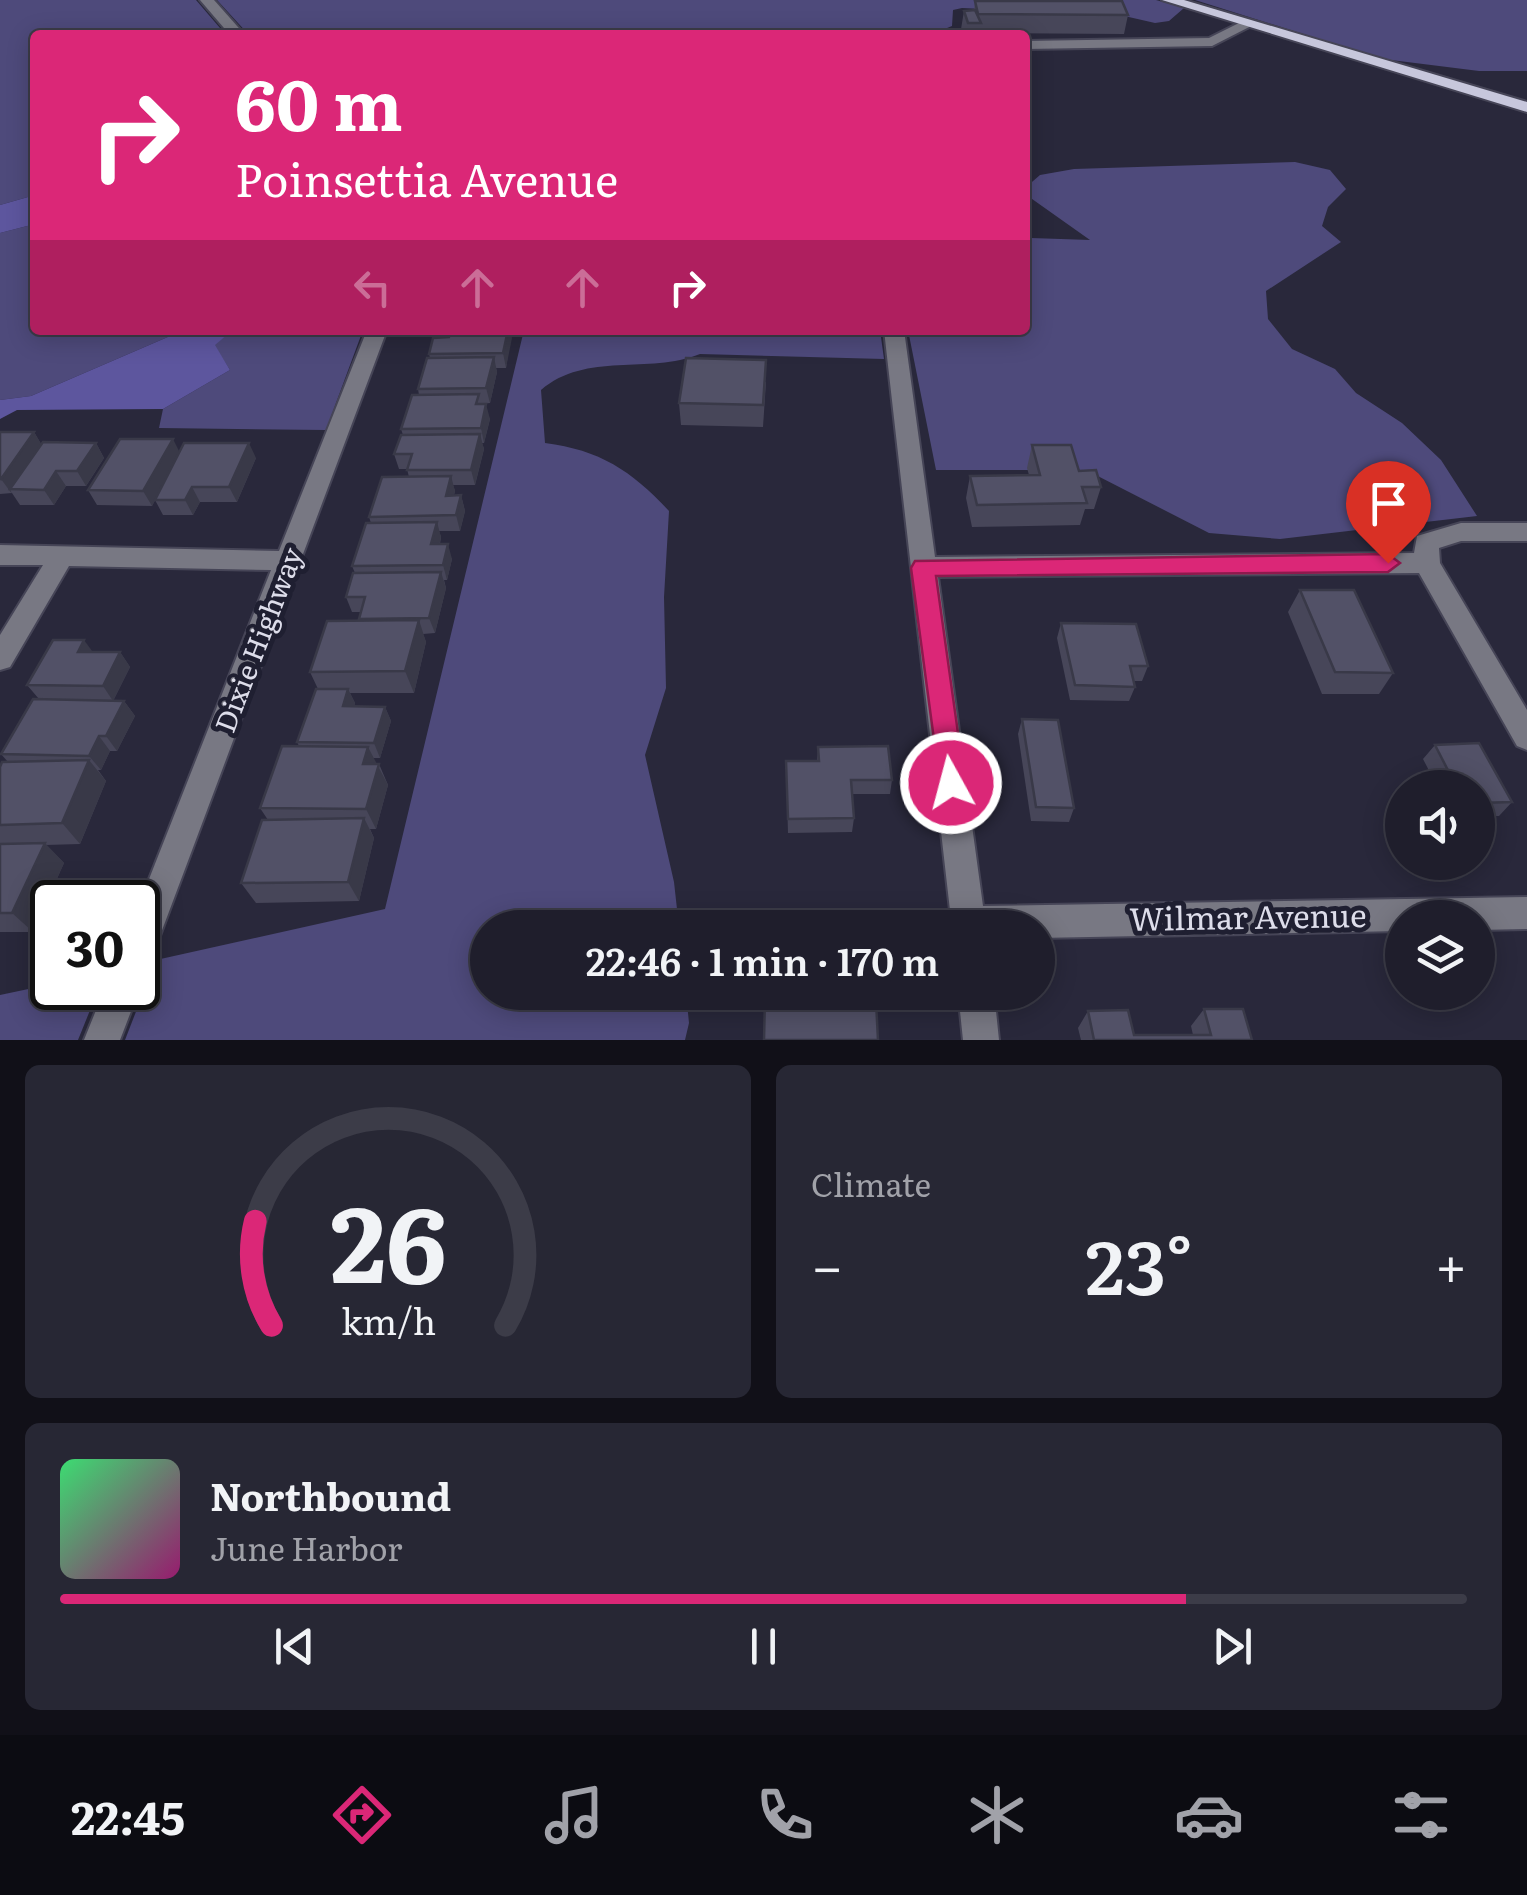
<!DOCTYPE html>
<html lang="en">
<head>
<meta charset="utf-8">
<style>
	:root { --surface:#1f1e2c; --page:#272734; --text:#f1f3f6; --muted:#a1a2a9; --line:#3c3c48; --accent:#db2777 }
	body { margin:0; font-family:Literata,serif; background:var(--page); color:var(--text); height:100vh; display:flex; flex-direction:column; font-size:38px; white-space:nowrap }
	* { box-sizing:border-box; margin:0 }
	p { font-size:32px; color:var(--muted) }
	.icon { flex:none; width:55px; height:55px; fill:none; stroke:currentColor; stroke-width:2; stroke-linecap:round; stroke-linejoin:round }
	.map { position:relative; height:1040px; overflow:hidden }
	.panel { display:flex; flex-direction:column; gap:25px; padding:25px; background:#111018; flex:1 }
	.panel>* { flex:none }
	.banner { position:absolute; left:30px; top:30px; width:1000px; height:305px; border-radius:10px; box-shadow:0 5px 25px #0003,0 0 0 2px var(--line); background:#db2777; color:#fff; overflow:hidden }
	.buttons { position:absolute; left:1385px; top:770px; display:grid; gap:20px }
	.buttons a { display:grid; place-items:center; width:110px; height:110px; border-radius:50%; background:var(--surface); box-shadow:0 5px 25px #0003,0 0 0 2px var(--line); font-size:50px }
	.speed { position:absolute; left:30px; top:880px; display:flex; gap:20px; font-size:50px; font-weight:700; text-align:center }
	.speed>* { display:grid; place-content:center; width:130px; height:130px; border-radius:50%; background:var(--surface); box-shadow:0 5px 25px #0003,0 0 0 2px var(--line); line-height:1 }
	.speed .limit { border:5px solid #111; border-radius:15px; background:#fff; color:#111 }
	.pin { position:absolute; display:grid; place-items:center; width:85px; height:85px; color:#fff; margin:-102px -42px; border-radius:50% 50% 50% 0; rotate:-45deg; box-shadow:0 0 10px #0007 }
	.pin .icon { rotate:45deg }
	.me { position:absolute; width:110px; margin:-55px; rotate:353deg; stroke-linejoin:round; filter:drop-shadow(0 0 8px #0008) }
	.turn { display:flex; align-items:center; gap:35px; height:210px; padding:0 40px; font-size:45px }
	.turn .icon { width:130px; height:130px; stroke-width:2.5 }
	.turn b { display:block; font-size:70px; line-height:85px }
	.lanes { display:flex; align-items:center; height:95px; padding:0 40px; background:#0003; justify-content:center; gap:50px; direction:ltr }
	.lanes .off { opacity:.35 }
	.big { font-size:75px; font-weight:600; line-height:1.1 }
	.panel .tile { flex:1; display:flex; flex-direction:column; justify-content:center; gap:15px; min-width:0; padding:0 35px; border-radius:15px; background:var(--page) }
	.panel .dial { align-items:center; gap:0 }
	.dial svg { height:260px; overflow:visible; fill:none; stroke:var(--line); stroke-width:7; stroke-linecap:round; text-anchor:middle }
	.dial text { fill:var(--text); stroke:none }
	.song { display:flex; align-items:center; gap:30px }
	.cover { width:120px; height:120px; border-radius:15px; background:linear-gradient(135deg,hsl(140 70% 55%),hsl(320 70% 35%)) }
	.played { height:10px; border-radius:5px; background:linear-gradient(90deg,var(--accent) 80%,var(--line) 80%) }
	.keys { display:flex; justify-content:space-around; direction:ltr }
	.heat { display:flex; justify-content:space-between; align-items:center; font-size:55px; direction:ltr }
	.panel .tiles { flex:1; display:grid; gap:25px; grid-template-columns:1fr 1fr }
	.tile:last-child { grid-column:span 2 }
	.trip { position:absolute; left:470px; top:910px; width:585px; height:100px; border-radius:50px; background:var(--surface); box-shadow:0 5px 25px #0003,0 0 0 2px var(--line); font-weight:600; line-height:100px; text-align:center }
	.menu { display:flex; height:160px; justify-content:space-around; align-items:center; background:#0c0c12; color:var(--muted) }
	.menu .icon { width:70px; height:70px }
	.menu .selected { color:var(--accent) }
	.menu b { font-size:45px; color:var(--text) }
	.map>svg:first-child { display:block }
	.green { fill:#4e4a7b }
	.water { fill:#5d569e }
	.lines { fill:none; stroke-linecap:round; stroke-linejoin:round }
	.minor-casing { stroke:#464557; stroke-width:4 }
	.major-casing { stroke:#464557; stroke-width:4 }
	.minor { fill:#787883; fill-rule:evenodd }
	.major { fill:#c7c7dc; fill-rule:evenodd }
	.wall { fill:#474659 }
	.shaded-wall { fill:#393948 }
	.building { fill:#525167; stroke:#393948; stroke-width:2.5 }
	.route { fill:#db2777; stroke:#8e194d; stroke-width:2.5 }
	.labels { text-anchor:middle; stroke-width:10; stroke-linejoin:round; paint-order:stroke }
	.street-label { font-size:28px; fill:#ddddea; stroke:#1f1f31 }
	.near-street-label { font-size:32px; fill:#ddddea; stroke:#1f1f31 }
</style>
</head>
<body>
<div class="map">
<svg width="1527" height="1040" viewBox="0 0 1527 1040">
	<rect width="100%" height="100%" fill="#29283b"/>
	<g class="green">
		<path d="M0 0H196L226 35H35V195L0 205Z"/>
		<path d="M217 0H1156L1184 8 1169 21 1155 23 1120 15 962 8 953 10 952 26 930 35H249Z"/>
		<path d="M1195 0H1527V71H1479L1383 59Z"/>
		<path d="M1295 162 1330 170 1346 189 1328 207 1322 226 1341 242 1266 291 1268 319 1292 349 1335 369 1356 393 1402 423 1441 460 1477 516 1280 539 1209 533 1086 470H936L908 330H1025V233L1031 238 1090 240 1025 194V188L1040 175 1074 169Z"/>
		<path d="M35 224V330H184L31 396 0 400V233Z"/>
		<path d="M233 330H363L326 430 159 428 163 409 230 370 214 345Z"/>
		<path d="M524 330H880L884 359 700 354C648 375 587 351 541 390L545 443C600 450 632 471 669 511L664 597 666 688 645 755 674 882 679 927 488 928V992L686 993 689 1023 685 1040H125L156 960 385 909Z"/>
		<path d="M52 984V988H99L78 1040H0V995Z"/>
	</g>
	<g class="water">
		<path d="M35 195V224L0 233V205Z"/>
		<path d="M184 330H233L215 345 230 370 163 409 17 410 0 419V400L31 396Z"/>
	</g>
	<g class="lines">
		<defs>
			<g id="minor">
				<path d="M200 0H214L245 35H230Z"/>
				<path d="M1245 20 1257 23 1212 46 1025 49V41L1209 38Z"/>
				<path d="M367 330H387L155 949 150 961 138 966V907L271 570 69 566 10 667 0 670V635L43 565H0V545L279 551Z"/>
				<path d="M884 330H904L935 557 1414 553 1417 536 1461 523H1527V541H1461L1439 548 1440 563 1527 710V750L1517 746 1419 573 938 577 983 906 1527 897V929L1478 930V918H1402V931L1038 938V928H952Z"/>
				<path d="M138 983 140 988 120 1040H84L105 988H138Z"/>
				<path d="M958 992H994L999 1040H963Z"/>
			</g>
			<path id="major" d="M1162 0H1184L1527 102V112Z"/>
		</defs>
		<use href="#minor" class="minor-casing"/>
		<use href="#major" class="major-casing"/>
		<use href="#minor" class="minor"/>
		<use href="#major" class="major"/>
	</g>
	<g class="wall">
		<path d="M975 1 1128 15 1124 34 979 33V35H963L961 29 964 11H974Z"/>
		<path d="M441 330H515L513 335H511L506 368H496L497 372 490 403 481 404 490 419 484 443H482L484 449 475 485H453L455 491 454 495H461L465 511 460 531H439L441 537 440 544 452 559 447 580H444L446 588 435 633 423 634 426 642 414 693H350L355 703 354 706 385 707 391 721 380 758H373L376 764H379L388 785 376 829H370L374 838 359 901 256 903 241 883 268 820 260 808 299 746 297 742 318 689 310 672 359 621 361 612H352L346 597 355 573 352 566 371 523 369 517 409 477 407 469H399L394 454 403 435 401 429 419 395 418 389 430 358 429 354 449 337 451 334 442 333Z"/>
		<path d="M766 382 763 427 681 425 679 403Z"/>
		<path d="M0 432H34L41 444 96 443 104 458 86 486H66L54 505H20L12 493 0 494Z"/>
		<path d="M1032 445 1079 471 1101 487 1094 509H1085L1080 525 972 527 966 498 970 476 1029 475 1027 468Z"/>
		<path d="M180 452 256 458 237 502H200L193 515H163L155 500 152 506 97 505 88 490Z"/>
		<path d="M1300 590 1393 673 1379 694H1322L1288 612Z"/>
		<path d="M1061 623 1148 666 1142 681H1134L1135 687 1129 701 1070 700 1057 638Z"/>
		<path d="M93 652H120L130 667 113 701H124L135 716 117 751H110L101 770H98L106 781 80 844 46 845 64 863 33 932H0V767L8 762 1 754 39 699 27 685Z"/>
		<path d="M1022 719 1074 808 1069 822 1031 821 1018 734Z"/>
		<path d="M1435 745 1512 802 1499 816H1478V788H1438L1423 759Z"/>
		<path d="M818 747 892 780 890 794H852L854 818 852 832 788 833 786 761H817Z"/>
		<path d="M1204 1009 1252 1040H1081L1078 1028 1088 1011 1134 1035H1193L1191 1026Z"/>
	</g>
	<g class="shaded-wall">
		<path d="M508 330H510L512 338 506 368 503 353Z"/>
		<path d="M494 357 497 372 490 403 486 388Z"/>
		<path d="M486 404 490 419 484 443 481 428Z"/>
		<path d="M34 432 43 447 10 489 12 494 1 479Z"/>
		<path d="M480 434 484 449 475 485 471 470Z"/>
		<path d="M173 439 181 455 152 506 143 491Z"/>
		<path d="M96 443 104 458 86 486 77 471Z"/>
		<path d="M249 443 256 458 237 502 229 487Z"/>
		<path d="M56 471 66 486 54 505 44 490Z"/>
		<path d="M451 476 455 491 450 511 446 496Z"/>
		<path d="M192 487 200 502 193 515 185 500Z"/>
		<path d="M461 495 465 511 460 531 456 515Z"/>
		<path d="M437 522 441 537 436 559 431 544Z"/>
		<path d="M448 544 452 559 447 580 443 565Z"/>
		<path d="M441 572 446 588 435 633 429 618Z"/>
		<path d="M419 620 426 642 414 693 405 671Z"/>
		<path d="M84 640 95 655 78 652Z"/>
		<path d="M120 652 130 667 113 701 103 686Z"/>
		<path d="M348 689 355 703 350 721 343 706Z"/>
		<path d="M124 701 135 716 117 751 106 736Z"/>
		<path d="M385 707 391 721 380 758 374 743Z"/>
		<path d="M99 736 110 751 101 770 89 756Z"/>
		<path d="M368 747 388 785 376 829 366 809 363 764Z"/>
		<path d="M89 760 106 781 80 844 62 823Z"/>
		<path d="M364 818 374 838 359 901 348 882Z"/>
		<path d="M45 843 64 863 33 932 12 913Z"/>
	</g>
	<g class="building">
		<path d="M975 1H1122L1128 15 978 14Z"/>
		<path d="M975 10 981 23H968L964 11Z"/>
		<path d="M452 330H508L503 353 429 354 433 338 449 337Z"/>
		<path d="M494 357 486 388 418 389 427 358Z"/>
		<path d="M686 358 766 360 763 405 679 403Z"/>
		<path d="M479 394 476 404H486L481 428 401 429 412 395Z"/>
		<path d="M0 432H34L1 479 0 478Z"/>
		<path d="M480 434 471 470H407L412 454H394L401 435Z"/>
		<path d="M120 439H173L143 491 88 490Z"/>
		<path d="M43 442 96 443 77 471H56L44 490 10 489Z"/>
		<path d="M184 443H249L229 487H192L185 500H155Z"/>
		<path d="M1032 445H1071L1079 471 1096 470 1101 487H1082L1087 503 977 505 970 476 1040 475Z"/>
		<path d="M451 476 446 496 461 495 456 515 369 517 382 477Z"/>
		<path d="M437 522 431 544H448L443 565 352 566 366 523Z"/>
		<path d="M441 572 429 618 359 619 365 597H346L353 573Z"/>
		<path d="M1300 590H1354L1393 673 1335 672Z"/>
		<path d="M419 620 405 671 310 672 327 621Z"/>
		<path d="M1061 623 1136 624 1148 666H1130L1135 687 1075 685Z"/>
		<path d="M53 640H84L78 652H120L103 686 27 685Z"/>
		<path d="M316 689H348L343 706 385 707 374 743 297 742Z"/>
		<path d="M33 699 124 701 106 736H99L89 756 1 754Z"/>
		<path d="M1022 719 1058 720 1074 808 1036 807Z"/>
		<path d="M1479 743 1512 802 1478 803V788H1457L1435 745Z"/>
		<path d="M282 746 368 747 363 764H379L366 809 260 808Z"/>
		<path d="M888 746 892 780H851L854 818 788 819 786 761H819L818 747Z"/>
		<path d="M89 760 62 823 0 825V767L2 762Z"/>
		<path d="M364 818 348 882 241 883 262 820Z"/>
		<path d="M45 843 12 913H0V844Z"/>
		<path d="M765 997 876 1001 878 1040H764Z"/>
		<path d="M1204 1009H1243L1252 1040H1094L1088 1011 1128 1010 1134 1035H1211Z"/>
	</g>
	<path class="route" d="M1388 554 1400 563 1388 572 936 576 965 783 961 792 951 796 941 792 911 568 915 561Z"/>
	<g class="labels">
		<g class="street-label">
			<text transform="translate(259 640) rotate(-69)" y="10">Dixie Highway</text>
		</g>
		<g class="near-street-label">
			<text transform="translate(1248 918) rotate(-1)" y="11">Wilmar Avenue</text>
		</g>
	</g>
</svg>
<div class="buttons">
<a><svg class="icon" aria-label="sound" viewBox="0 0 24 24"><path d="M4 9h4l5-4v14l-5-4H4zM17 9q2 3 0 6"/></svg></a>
<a><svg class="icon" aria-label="layers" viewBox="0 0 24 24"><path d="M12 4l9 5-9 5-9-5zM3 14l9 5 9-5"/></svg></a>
</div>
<div class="speed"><div class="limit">30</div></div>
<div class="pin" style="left:1388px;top:563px;background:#d93025"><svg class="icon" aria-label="arrive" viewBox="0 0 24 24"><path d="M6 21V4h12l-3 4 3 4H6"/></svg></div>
<svg class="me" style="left:951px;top:783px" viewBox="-20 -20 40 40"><circle r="17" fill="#db2777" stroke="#fff" stroke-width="3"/><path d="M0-11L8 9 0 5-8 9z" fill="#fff"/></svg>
<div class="trip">22:46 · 1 min · 170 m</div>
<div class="banner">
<div class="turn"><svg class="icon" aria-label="right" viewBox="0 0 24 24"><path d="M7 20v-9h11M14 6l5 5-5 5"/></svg><div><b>60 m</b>Poinsettia Avenue</div></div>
<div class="lanes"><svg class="icon off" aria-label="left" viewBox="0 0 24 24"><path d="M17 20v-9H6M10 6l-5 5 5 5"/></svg><svg class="icon off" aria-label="ahead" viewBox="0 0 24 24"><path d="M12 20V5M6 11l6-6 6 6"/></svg><svg class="icon off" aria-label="ahead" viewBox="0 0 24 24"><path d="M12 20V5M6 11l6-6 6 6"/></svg><svg class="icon" aria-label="right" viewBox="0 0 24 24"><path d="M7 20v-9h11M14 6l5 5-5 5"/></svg></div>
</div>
</div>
<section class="panel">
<div class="tiles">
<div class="tile dial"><svg viewBox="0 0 100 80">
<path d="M14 69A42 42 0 1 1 86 69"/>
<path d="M14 69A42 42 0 0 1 9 37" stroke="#db2777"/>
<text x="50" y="56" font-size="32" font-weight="700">26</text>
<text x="50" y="72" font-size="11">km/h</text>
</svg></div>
<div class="tile"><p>Climate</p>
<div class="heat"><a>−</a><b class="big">23°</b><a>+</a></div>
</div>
<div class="tile">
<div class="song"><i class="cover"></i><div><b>Northbound</b><p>June Harbor</p></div></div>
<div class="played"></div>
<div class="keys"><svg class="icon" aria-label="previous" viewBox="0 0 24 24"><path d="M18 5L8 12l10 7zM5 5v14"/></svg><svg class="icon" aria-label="pause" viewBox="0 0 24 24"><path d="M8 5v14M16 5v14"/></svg><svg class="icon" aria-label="next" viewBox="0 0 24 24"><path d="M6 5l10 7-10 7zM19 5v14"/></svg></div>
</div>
</div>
</section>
<nav class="menu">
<b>22:45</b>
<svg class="icon selected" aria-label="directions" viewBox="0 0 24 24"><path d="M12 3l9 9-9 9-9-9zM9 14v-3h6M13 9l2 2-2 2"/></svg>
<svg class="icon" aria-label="music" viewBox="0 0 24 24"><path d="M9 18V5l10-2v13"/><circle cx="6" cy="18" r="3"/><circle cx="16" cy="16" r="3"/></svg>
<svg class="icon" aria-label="phone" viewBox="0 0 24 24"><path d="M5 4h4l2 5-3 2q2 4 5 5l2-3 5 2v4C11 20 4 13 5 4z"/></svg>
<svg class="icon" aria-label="climate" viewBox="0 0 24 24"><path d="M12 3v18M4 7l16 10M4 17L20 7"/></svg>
<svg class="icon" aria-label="car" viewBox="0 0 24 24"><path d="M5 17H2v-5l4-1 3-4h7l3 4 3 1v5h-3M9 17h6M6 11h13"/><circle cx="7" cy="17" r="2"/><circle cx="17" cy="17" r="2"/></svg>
<svg class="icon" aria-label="filters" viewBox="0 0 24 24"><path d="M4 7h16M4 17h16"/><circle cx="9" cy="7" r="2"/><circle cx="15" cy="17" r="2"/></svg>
</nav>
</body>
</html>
